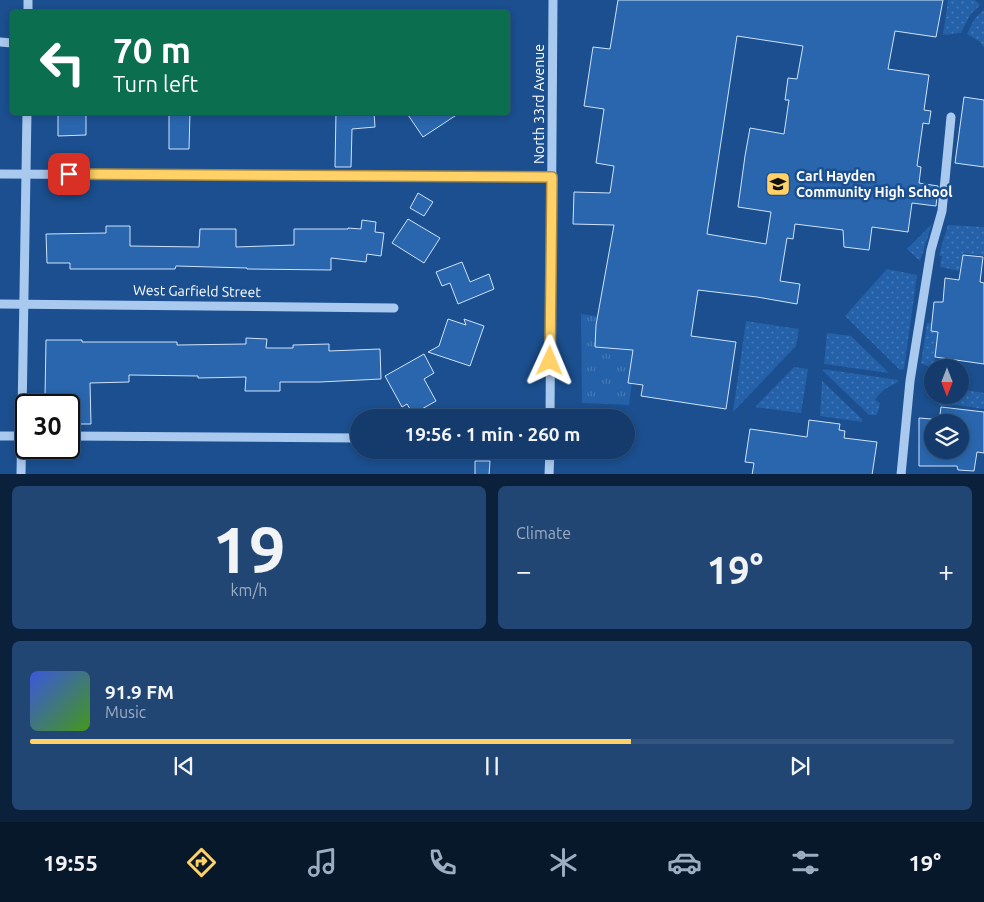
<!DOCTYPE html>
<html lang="en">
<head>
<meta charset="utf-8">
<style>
	:root { --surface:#143b6b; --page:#214673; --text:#f1f3f6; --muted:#9dadc1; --line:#33557e; --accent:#ffd166 }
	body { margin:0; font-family:Ubuntu,sans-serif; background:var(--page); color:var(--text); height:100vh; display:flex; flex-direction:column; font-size:19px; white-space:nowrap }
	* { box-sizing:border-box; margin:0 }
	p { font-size:16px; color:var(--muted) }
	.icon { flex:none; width:28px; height:28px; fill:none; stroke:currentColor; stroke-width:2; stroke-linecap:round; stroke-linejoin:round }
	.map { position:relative; height:474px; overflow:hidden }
	.sheet { display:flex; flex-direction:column; gap:12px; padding:12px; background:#0b203b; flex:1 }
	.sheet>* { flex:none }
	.hud { position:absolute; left:10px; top:10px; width:500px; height:105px; border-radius:5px; box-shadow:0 2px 8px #0003,0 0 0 1px var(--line); background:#0b6e4f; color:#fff; overflow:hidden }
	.needle { width:32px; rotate:180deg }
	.buttons { position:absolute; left:924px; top:359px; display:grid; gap:10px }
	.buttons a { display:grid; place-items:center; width:45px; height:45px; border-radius:50%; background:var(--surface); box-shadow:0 2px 8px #0003,0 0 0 1px var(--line); font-size:25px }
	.speed { position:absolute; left:15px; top:394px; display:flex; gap:10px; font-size:25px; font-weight:700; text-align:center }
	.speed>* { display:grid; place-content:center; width:65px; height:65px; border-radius:50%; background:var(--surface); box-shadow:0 2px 8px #0003,0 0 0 1px var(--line); line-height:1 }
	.speed .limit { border:2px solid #111; border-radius:8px; background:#fff; color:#111 }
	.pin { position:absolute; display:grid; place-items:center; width:42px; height:42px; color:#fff; margin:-21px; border-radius:10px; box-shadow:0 2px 8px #0006 }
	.me { position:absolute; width:55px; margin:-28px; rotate:1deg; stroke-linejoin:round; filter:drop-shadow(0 0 4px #0008) }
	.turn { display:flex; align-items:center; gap:18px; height:105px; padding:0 20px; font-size:22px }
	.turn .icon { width:65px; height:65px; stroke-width:2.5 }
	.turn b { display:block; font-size:35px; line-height:42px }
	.big { font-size:38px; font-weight:600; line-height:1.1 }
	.sheet .card { flex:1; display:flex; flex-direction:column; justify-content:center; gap:8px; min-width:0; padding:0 18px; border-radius:8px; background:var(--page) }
	.sheet .dial { align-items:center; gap:0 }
	.dial b { font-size:65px; line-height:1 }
	.song { display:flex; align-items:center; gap:15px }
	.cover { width:60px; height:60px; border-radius:8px; background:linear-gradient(135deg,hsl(230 70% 55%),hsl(100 70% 35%)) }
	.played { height:5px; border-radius:2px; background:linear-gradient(90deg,var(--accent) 65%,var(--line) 65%) }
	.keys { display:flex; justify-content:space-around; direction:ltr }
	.heat { display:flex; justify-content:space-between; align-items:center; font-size:28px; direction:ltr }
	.sheet .tiles { flex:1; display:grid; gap:12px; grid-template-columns:1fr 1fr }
	.card:last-child { grid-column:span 2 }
	.trip { position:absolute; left:350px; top:409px; width:285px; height:50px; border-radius:25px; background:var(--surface); box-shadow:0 2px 8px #0003,0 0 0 1px var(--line); font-weight:600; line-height:50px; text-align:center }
	.dock { display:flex; height:80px; justify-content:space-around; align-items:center; background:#08182b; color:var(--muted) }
	.dock .icon { width:35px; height:35px }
	.dock .active { color:var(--accent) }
	.dock b { font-size:22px; color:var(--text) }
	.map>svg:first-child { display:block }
	.grass { fill:url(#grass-dots) }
	.park { fill:url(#park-tufts) }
	.building { fill:#2a66ad; stroke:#cfe3fa; fill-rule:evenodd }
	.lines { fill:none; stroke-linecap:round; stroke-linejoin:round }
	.minor { stroke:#a9c9ee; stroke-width:9 }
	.route-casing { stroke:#a68842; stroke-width:12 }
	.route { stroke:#ffd166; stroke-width:9 }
	.labels { text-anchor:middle; stroke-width:5; stroke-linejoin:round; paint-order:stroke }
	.street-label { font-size:14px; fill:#fff; stroke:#1b4f8f }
	.poi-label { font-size:14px; font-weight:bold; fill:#fff; stroke:#1b4f8f; text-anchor:start }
</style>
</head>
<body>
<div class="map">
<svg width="984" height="475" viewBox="0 0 984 475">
	<defs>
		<pattern id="grass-dots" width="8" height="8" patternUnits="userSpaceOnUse" patternTransform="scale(1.25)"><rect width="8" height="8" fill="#2461a8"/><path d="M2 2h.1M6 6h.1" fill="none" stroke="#4579b5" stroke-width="1.8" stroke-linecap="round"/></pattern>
		<pattern id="park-tufts" width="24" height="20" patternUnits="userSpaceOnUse" patternTransform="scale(1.25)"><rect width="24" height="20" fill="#2461a8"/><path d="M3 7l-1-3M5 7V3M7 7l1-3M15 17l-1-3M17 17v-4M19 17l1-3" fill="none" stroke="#4579b5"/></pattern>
	</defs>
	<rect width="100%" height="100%" fill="#1b4f8f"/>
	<g class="grass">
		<path d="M948 0H975L980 5 970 15 961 33 943 35Z"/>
		<path d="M984 10V47L979 41 967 34 975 18Z"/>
		<path d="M932 224 920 261 907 249Z"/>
		<path d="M948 225 984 227V256L963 253 959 271 940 267 942 256 939 255Z"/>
		<path d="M887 269 917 275 904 369 900 370 845 316Z"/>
		<path d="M746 321 799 329 796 346 733 412Z"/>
		<path d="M927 323H932L938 331 934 367 932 368 921 363Z"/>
		<path d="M827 333 851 336 889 373 824 364Z"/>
		<path d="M794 367 808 369 801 413 755 407Z"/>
		<path d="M823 369 898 380V382C888 387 881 390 875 400L880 403 877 415H869L823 371Z"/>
		<path d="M822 381 862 419V422L820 416Z"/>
		<path d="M960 389 984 393V409L957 405 940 406 937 399 932 395H960Z"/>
	</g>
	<path class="park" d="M581 314 640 322 629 405 582 403Z"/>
	<g class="building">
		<path d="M618 0H943L936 37 895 31 888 69 929 75 924 110 931 111 929 124 923 123 917 166 921 167 919 183 938 186 936 206 912 203 908 232 872 227 869 250 844 247 843 230 795 224 793 239 787 238 780 281 800 284 797 304 757 297 698 290 691 336 736 342 726 409 641 396 643 385 628 383 633 350 595 347 596 325 614 225 573 224 574 192 610 193 614 166 596 163 604 109 584 106 593 47 610 49ZM737 36 803 46 797 79 788 78 785 100H789L784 134 750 128 745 156 738 207 771 212 766 244 707 234Z"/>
		<path d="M964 97 984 100V167L955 163Z"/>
		<path d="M58 112H86V135L58 136Z"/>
		<path d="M169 112H190L189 149H169Z"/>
		<path d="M336 112H374L375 127 352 129 351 167H335Z"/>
		<path d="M406 112H461L423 137Z"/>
		<path d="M418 193 433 202 424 216 410 208Z"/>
		<path d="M408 219 440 238 424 263 392 243Z"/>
		<path d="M362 220 376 222 375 232 384 233 381 256 367 254 366 262 331 258V270L247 269V268L176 266 175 269H70V263H47L46 234 106 233V226H130V246L199 247 200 229H236V247L294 245V229H348V228L361 229Z"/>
		<path d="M963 255 983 257 980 282 984 283V364L935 357 938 332 931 331 934 302H943L945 278 959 280Z"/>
		<path d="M462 262 470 282 489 274 494 289 458 304 450 283 442 286 436 272Z"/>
		<path d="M448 319 466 325 464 319 484 326 470 366 428 352 439 346Z"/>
		<path d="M246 338 267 339 266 348H293V345L329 344V351L380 349 381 379 320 382H280V391H245L246 377 198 378V376L129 375V382L90 383 91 424H73V397L45 396 46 340H82V342H177V345L246 344Z"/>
		<path d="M424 354 434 373 424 379 436 401 413 414 407 404 402 407 385 376Z"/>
		<path d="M941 407 984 412V453L977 452 974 471 958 470 957 466H919V418L932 419V450H960V422H939Z"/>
		<path d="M809 420 840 424 839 430 845 431 844 438 877 442 872 475H752L754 463 745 462 750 429 807 437Z"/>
		<path d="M475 461H490L489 475H475Z"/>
	</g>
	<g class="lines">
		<g class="minor">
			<path d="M28 12V0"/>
			<path d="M0 42 12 43"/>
			<path d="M0 174 552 177"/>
			<path d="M0 304 394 308"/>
			<path d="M550 418 553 0"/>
			<path d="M0 436H26"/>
			<path d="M69 436 359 438"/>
			<path d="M21 475 27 112"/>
			<path d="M549 475 550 450"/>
			<path d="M901 475 910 381 931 250 942 211 951 117"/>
		</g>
	</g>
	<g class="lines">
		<defs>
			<path id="route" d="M69 174 552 177 550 361"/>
		</defs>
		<use href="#route" class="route-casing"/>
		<use href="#route" class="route"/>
	</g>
	<defs>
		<symbol id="school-square" viewBox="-11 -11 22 22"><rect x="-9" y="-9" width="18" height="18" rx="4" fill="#ffd166" stroke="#1b4f8f"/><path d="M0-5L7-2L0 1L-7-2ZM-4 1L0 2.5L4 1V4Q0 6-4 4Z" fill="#111"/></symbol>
	</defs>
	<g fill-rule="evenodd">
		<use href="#school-square" x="764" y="170" width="28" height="28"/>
	</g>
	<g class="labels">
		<g class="street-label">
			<text transform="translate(539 104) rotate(-90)" y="5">North 33rd Avenue</text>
			<text transform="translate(197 291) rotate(1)" y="5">West Garfield Street</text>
		</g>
		<g class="poi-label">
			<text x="796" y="181">Carl Hayden<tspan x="796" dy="16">Community High School</tspan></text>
		</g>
	</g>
</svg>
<div class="buttons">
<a><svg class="needle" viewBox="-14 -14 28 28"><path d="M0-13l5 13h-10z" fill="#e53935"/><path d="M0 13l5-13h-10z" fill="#9dadc1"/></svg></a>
<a><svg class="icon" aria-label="layers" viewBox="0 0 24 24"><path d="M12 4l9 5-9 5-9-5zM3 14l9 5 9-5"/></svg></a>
</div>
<div class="speed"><div class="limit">30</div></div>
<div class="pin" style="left:69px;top:174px;background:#d93025"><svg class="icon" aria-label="arrive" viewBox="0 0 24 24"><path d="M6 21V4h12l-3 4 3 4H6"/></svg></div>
<svg class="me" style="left:550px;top:361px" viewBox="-20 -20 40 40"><path d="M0-17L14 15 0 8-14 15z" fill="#ffd166" stroke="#fff" stroke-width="4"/></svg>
<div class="trip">19:56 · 1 min · 260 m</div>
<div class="hud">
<div class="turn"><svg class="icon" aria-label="left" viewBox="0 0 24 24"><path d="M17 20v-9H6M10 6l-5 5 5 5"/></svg><div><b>70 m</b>Turn left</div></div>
</div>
</div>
<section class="sheet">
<div class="tiles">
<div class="card dial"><b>19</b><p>km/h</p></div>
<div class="card"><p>Climate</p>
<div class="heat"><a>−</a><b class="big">19°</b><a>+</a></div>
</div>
<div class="card">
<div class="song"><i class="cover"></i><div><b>91.9 FM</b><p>Music</p></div></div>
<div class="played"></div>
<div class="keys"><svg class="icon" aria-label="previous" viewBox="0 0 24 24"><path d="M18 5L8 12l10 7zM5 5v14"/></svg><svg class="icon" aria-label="pause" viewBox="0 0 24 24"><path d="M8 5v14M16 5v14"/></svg><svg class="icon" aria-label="next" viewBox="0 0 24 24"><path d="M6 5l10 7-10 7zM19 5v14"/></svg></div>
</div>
</div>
</section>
<nav class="dock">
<b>19:55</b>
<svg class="icon active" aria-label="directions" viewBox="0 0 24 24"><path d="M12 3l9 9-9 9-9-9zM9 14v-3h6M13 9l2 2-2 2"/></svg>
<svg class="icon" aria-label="music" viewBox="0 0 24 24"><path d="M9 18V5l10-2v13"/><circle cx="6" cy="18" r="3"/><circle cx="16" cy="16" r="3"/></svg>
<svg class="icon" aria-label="phone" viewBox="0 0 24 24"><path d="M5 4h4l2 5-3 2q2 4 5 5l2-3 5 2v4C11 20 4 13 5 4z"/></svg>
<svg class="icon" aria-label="climate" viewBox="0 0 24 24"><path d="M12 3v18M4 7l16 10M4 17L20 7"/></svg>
<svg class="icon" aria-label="car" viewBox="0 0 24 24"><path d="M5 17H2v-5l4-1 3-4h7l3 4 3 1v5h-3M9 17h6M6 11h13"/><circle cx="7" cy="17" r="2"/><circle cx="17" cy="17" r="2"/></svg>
<svg class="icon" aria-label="filters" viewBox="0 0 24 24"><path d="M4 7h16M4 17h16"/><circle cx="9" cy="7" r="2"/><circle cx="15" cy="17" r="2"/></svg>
<b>19°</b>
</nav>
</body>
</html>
